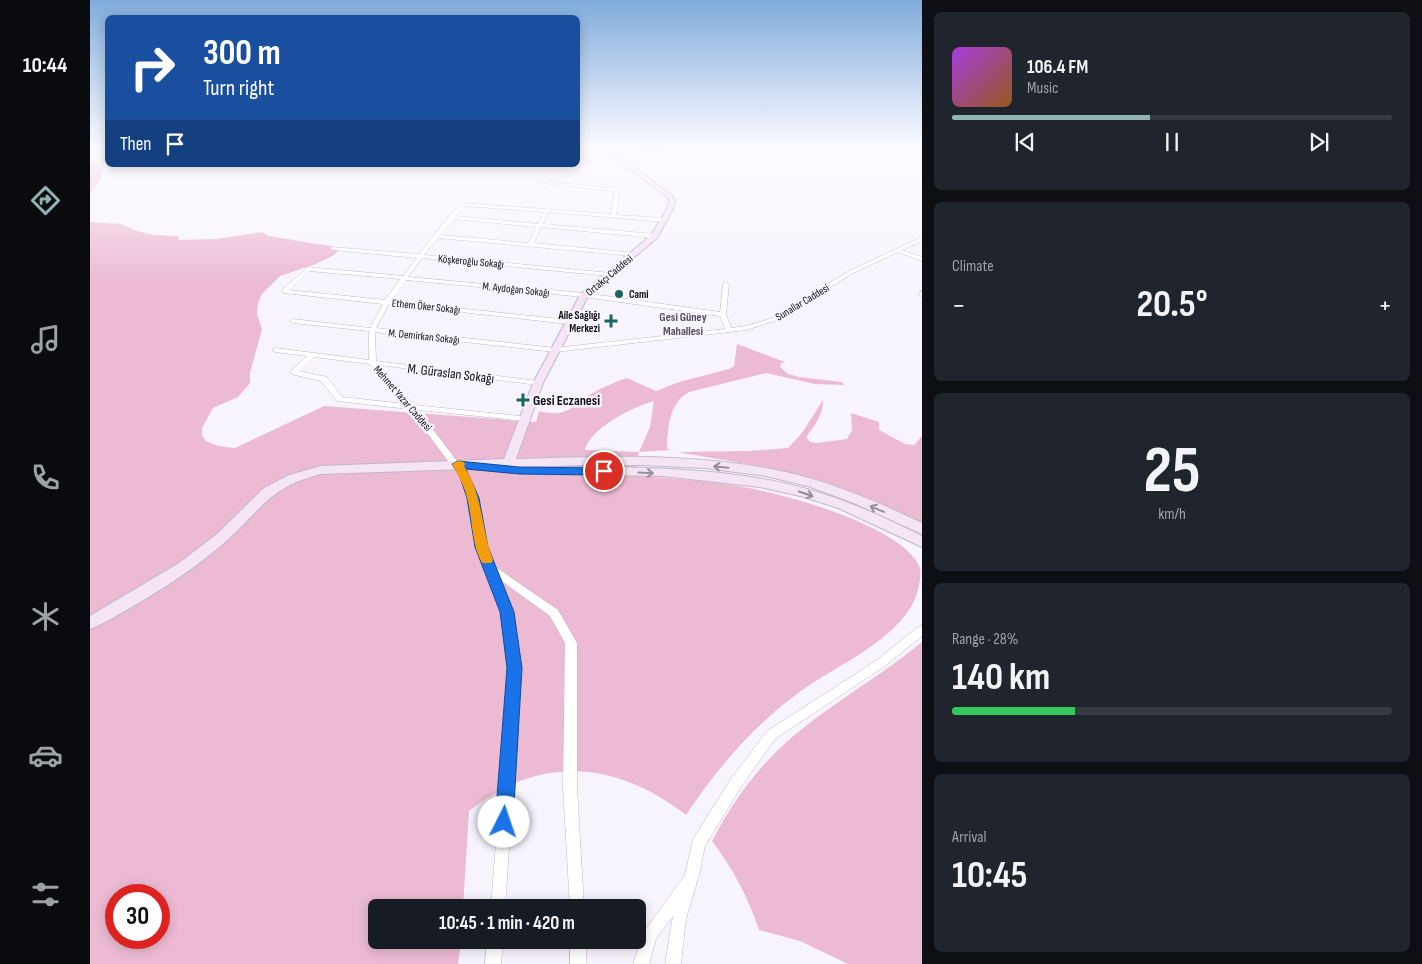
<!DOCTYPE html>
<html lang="en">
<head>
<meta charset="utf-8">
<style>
	:root { --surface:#171b24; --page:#20242c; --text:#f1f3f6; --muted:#9ea1a6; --line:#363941; --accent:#8fb3b3 }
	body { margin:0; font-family:"Sofia Sans Condensed",sans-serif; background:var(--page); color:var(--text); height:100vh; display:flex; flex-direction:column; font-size:19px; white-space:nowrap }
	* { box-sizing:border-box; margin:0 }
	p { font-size:16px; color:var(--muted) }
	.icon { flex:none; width:28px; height:28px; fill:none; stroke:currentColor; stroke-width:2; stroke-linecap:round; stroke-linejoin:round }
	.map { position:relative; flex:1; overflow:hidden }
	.drawer { display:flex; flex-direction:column; gap:12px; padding:12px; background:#0d0f14; width:500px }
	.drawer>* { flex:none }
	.hud { position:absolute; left:15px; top:15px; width:475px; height:152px; border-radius:8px; box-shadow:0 2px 12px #0003; background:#1a4fa0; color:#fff; overflow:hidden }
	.speed { position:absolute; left:15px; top:884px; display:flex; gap:10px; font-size:25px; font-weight:700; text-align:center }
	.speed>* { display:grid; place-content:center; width:65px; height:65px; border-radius:50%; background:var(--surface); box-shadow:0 2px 12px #0003; line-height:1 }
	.speed .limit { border:8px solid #d22; background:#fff; color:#111 }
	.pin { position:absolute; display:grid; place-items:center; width:42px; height:42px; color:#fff; margin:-21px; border:2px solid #fff; border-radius:50%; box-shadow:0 1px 5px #0007 }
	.me { position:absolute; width:55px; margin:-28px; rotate:4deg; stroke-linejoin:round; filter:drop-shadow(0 0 4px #0008) }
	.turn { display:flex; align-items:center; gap:18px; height:105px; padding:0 15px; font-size:22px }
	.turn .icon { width:65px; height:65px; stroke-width:2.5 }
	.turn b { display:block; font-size:35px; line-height:42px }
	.then { display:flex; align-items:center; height:48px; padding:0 15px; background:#0003; gap:10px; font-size:19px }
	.big { font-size:38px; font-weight:700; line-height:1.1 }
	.drawer .card { flex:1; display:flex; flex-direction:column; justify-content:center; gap:8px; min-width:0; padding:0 18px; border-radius:8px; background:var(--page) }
	.drawer .dial { align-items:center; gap:0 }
	.dial b { font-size:65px; line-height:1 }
	.song { display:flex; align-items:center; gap:15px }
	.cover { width:60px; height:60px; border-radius:8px; background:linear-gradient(135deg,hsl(280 70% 55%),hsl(30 70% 35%)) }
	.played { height:5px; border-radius:2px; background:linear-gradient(90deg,var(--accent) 45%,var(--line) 45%) }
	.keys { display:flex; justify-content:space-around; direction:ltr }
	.heat { display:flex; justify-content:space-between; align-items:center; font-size:28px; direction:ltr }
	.charge { height:8px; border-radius:4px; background:linear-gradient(90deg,#34c759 28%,var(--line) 0) }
	.trip { position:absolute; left:278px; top:899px; width:278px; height:50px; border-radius:8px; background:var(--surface); box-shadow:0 2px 12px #0003; font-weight:700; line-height:50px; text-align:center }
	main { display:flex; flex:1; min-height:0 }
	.tab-bar { display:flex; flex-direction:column; width:90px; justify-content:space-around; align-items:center; background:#090b0e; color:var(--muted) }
	.tab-bar .icon { width:35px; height:35px }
	.tab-bar .current { color:var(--accent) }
	.tab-bar b { font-size:22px; color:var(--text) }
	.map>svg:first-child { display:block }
	.green { fill:#ecbbd3; fill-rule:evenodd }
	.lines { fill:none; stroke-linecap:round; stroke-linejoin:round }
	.street-casing { stroke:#bfb7cd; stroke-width:1 }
	.secondary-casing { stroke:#bfb7cd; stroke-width:2 }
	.street { fill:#fff; fill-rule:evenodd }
	.secondary { fill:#f4e4f4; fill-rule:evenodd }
	.oneway { stroke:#988d9a }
	.route { fill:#1a73e8; stroke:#114b97 }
	.slow { fill:#f59e0b }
	.poi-dot { fill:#186561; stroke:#f8f4fe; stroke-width:2 }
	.labels { text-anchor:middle; stroke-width:5; stroke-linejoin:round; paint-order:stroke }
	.far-street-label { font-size:11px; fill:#0e0b13; stroke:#f8f4fe }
	.far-poi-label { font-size:11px; font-weight:bold; fill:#0e0b13; stroke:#f8f4fe; text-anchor:start }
	.far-neighbourhood-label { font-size:12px; font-weight:bold; fill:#534b5e; stroke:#f8f4fe }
	.street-label { font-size:14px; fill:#0e0b13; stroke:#f8f4fe }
	.poi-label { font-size:14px; font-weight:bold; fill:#0e0b13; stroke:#f8f4fe; text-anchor:start }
</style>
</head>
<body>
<main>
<nav class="tab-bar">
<b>10:44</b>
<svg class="icon current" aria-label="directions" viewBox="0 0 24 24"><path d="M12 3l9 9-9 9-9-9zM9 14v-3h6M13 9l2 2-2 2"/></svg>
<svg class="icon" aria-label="music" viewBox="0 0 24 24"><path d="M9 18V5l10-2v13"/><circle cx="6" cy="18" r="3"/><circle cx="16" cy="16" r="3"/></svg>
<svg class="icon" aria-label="phone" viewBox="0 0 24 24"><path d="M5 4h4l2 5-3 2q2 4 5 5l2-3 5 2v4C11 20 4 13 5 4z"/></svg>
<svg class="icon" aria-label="climate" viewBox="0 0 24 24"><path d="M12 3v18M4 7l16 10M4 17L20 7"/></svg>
<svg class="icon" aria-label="car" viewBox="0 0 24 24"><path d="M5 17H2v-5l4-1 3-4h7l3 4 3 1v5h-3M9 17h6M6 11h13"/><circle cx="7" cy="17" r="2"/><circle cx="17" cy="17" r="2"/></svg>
<svg class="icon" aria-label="filters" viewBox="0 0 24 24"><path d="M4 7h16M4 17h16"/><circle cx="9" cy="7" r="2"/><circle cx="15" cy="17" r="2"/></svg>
</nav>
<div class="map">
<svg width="832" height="964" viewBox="0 0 832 964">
	<rect width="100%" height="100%" fill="#f8f4fe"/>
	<g class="green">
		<path d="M0 159 13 167 10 180 0 194Z"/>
		<path d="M0 222 31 224 47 231 64 235 88 236 89 240 125 239 172 232 178 236 191 238 252 248 242 256 226 264 190 276 172 294 168 303 167 314 172 329 160 373V383L148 397 123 408 112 428V435L116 441 128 446 145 448 234 406 446 422 449 411C477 418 480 407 501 394 513 387 525 382 537 378L566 391 589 382 639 369 644 366 647 344 695 362 691 363 690 367 698 374 709 377 752 382 754 385 725 384 676 373 599 392C579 403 578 427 577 448L580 450 549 452 544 476C585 478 625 481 664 489 704 497 815 528 830 568 832 579 827 597 821 607 796 646 747 665 711 691 664 725 628 767 596 815 527 761 449 754 379 811L373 907 286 908V940H371L368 964H0ZM564 401 560 427 549 452 495 450C500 428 543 407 564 401ZM26 895H69V938H26Z"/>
		<path d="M733 400C734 413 724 427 716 437L720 442 727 443 757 439 762 430 761 413 789 422V430L815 444 824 445 832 436V524L714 478 674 467 587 452 658 451 698 448 712 433Z"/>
		<path d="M832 642V964H758L710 941 669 930C658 897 643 869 622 841 640 807 661 776 689 749 732 708 786 680 832 642Z"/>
	</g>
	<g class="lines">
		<defs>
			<g id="street">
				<path d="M531 148H583L568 151Z"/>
				<path d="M689 148 729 156 736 148H741L733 157 729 158 678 148Z"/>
				<path d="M452 181 530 189 526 215 574 218 577 220 574 222 458 212 453 224 564 234 567 236 564 238 451 227 444 243 545 253 546 254 543 256 348 238 334 255 521 273V275L519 276 332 258 318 277 494 293 630 312 633 284 636 282 639 284 636 314 641 328 656 326 683 318 759 271 832 237V241L812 250 832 257V261L808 252 763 273 687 320 657 330 465 352 285 332 286 361 448 381 452 383 448 385 289 365 324 405 439 417 440 419 439 421H436L328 410 379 477 387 498 397 547 404 566 468 610 487 643V786L494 908H480L473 786 475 643 460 616 409 579 422 612 431 668 415 908H401L419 668 412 612 387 547 379 498 371 478 319 409 247 401 231 381 201 374 200 372 217 356 185 352 182 350 185 348 279 360V331L203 323 200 321 203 319 280 328 293 304 194 293 191 291 218 267 313 276 327 258 243 250 241 249V247L329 254 359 216 373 203 521 214 525 191 450 183ZM374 206 454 212 448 224 366 216ZM364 219 446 227 438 243 351 235ZM219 271 310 279 295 300 199 290ZM316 280 494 297 630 316 635 329 465 348 286 328 299 304 479 324 482 322 479 320 301 301ZM224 357 280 364 315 404 252 397 237 377 209 371Z"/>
				<path d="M832 291V296L829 295V293Z"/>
				<path d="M832 626V636L795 666 685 739 651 787 615 846 609 875 596 919 591 964H575L583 916 566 939 559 964H543L555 930 595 875 603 839 641 779 677 731 787 660 828 627Z"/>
				<path d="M397 940H413L411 964H395Z"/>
				<rect x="480" y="940" width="16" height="24"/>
			</g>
			<g id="secondary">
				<path d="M511 148H518L580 194 585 200 583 209 567 238 498 296 453 383 426 459C520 456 616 452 708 475 751 486 792 504 832 523V534L766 504 718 486 676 476 615 468 553 465H492L231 474C177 488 172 510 134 543 105 568 73 589 40 608 27 615 14 624 0 629V616L89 563 127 534 174 488 199 475 231 466 414 459 443 383 490 295 561 235 577 209 579 200 576 196Z"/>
				<path d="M442 467C529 467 617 465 702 485 748 496 790 515 832 536V547L748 508 714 497 670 487 573 476 438 474 436 471 438 468Z"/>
			</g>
		</defs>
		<use href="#street" class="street-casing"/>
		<use href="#secondary" class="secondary-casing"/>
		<use href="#street" class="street"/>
		<use href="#secondary" class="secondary"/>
	</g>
	<defs><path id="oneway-shaft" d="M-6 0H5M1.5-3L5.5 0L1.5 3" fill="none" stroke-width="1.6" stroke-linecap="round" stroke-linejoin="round" transform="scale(1.25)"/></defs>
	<g class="oneway">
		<use href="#oneway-shaft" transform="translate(631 467) rotate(-175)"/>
		<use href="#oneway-shaft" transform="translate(556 473) rotate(3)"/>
		<use href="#oneway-shaft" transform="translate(716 494) rotate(19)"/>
		<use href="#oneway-shaft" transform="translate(787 509) rotate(-157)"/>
	</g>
	<linearGradient id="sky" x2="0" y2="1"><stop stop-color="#80acdc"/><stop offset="0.52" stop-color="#fcfaff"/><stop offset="1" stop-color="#fcfaff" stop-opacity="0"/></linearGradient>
	<rect width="832" height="283" fill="url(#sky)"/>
	<path class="route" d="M368 461 429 467 514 468 519 471 514 475 429 474 376 469 389 498 398 547 424 612 432 668 423 822 420 828 414 831 408 828 405 822 417 668 410 612 385 547 377 498 370 477 362 464Z"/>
	<path class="slow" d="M368 461 374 462 375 464 374 466C393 496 391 528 403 560L401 563H392C381 543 383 519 377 497 374 485 368 475 362 464Z"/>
	<g class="poi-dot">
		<circle cx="529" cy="294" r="5"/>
		<path d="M518.5 313.5h5v5h5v5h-5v5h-5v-5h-5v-5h5z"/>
		<path d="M430.5 392.5h5v5h5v5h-5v5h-5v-5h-5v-5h5z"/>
	</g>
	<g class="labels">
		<g class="far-street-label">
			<text transform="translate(381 261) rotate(5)" y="4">Köşkeroğlu Sokağı</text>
			<text transform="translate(519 275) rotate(-40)" y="4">Ortakçı Caddesi</text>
			<text transform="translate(426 289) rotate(6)" y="4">M. Aydoğan Sokağı</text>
			<text transform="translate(712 302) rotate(-31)" y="4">Sunallar Caddesi</text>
			<text transform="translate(336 306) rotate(6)" y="4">Ethem Öker Sokağı</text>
			<text transform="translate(334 336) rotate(6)" y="4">M. Demirkan Sokağı</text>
			<text transform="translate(313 398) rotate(49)" y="4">Mehmet Yazar Caddesi</text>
		</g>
		<g class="far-poi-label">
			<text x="539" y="298">Cami</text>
			<text x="510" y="319" text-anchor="end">Aile Sağlığı<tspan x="510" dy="13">Merkezi</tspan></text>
		</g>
		<g class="far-neighbourhood-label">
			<text x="593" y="321">Gesi Güney<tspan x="593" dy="14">Mahallesi</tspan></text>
		</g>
		<g class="street-label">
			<text transform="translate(361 373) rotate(7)" y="5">M. Güraslan Sokağı</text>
		</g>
		<g class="poi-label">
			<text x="443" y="405">Gesi Eczanesi</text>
		</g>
	</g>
</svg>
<div class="speed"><div class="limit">30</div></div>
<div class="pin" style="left:514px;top:471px;background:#d93025"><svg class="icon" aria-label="arrive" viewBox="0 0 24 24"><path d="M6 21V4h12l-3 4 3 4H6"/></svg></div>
<svg class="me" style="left:414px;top:822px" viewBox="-20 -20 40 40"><circle r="19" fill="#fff"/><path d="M0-13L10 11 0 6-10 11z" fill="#1a73e8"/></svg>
<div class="trip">10:45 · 1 min · 420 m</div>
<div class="hud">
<div class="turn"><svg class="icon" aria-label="right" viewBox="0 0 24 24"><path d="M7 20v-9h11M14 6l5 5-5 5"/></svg><div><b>300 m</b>Turn right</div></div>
<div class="then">Then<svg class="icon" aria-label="arrive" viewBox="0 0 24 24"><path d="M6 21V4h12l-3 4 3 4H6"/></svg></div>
</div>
</div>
<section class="drawer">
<div class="card">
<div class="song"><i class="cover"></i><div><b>106.4 FM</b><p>Music</p></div></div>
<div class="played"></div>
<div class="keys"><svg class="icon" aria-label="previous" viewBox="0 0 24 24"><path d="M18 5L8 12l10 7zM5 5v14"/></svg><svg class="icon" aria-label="pause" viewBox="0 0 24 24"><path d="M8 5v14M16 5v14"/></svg><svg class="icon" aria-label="next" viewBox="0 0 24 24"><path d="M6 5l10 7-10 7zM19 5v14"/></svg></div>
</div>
<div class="card"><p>Climate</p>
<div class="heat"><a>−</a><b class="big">20.5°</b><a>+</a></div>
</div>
<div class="card dial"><b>25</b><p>km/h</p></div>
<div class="card"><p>Range · 28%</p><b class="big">140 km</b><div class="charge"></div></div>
<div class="card"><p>Arrival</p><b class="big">10:45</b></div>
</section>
</main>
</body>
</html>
